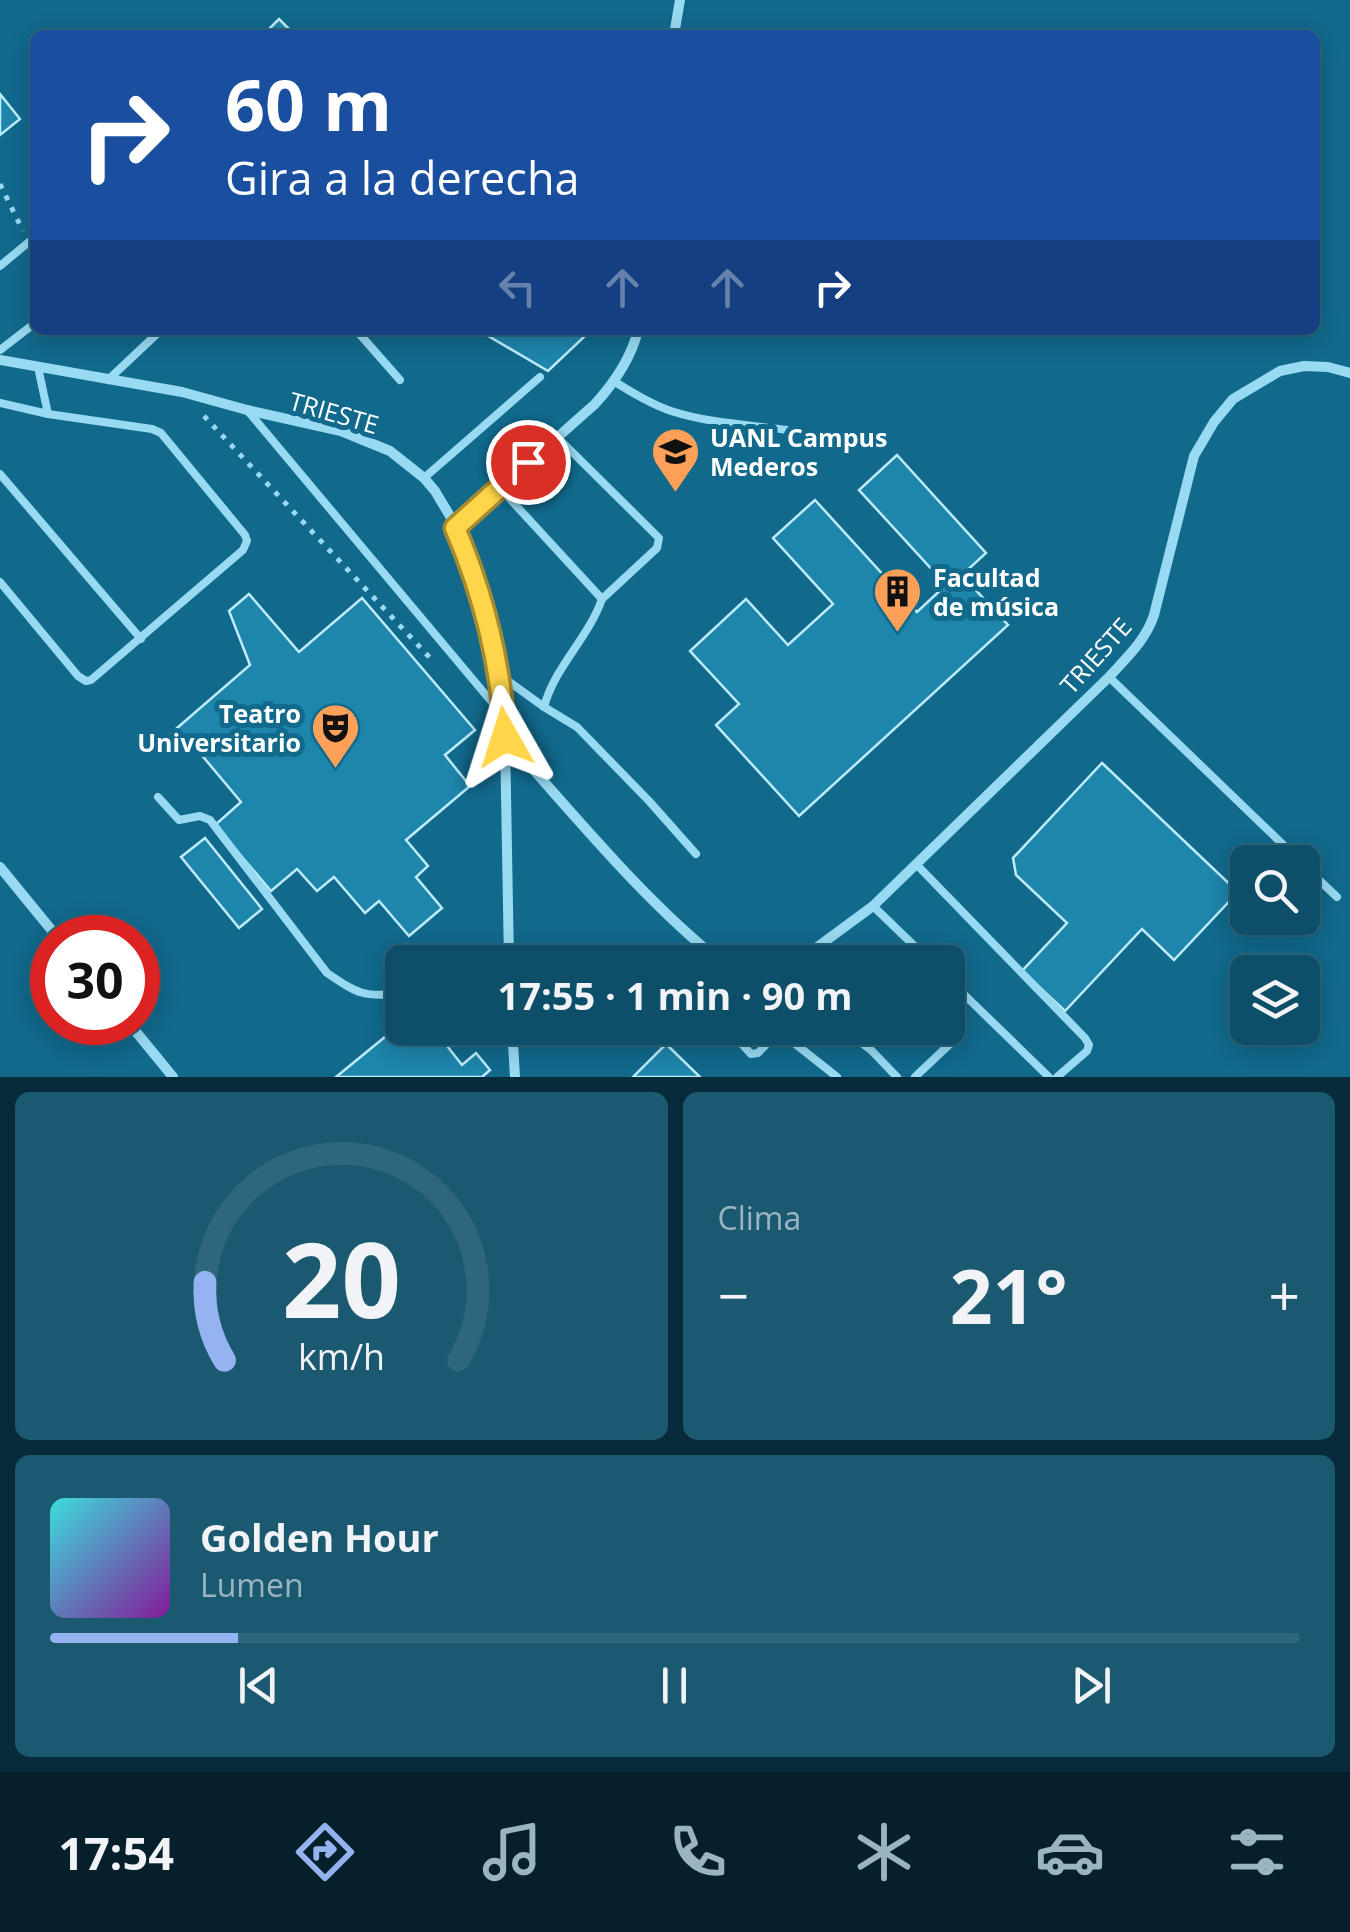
<!DOCTYPE html>
<html lang="es">
<head>
<meta charset="utf-8">
<style>
	:root { --surface:#0d4f69; --page:#1b5971; --text:#f1f3f6; --muted:#9ab5c0; --line:#2d667d; --accent:#95b2f1 }
	body { margin:0; font-family:"Open Sans",sans-serif; background:var(--page); color:var(--text); height:100vh; display:flex; flex-direction:column; font-size:38px; white-space:nowrap }
	* { box-sizing:border-box; margin:0 }
	p { font-size:32px; color:var(--muted) }
	.icon { flex:none; width:55px; height:55px; fill:none; stroke:currentColor; stroke-width:2; stroke-linecap:round; stroke-linejoin:round }
	.map { position:relative; height:1077px; overflow:hidden }
	.drawer { display:flex; flex-direction:column; gap:15px; padding:15px; background:#072b3a; flex:1 }
	.drawer>* { flex:none }
	.top-card { position:absolute; left:30px; top:30px; width:1290px; height:305px; border-radius:15px; box-shadow:0 5px 25px #0003,0 0 0 2px var(--line); background:#1a4fa0; color:#fff; overflow:hidden }
	.buttons { position:absolute; left:1230px; top:845px; display:grid; gap:20px }
	.buttons a { display:grid; place-items:center; width:90px; height:90px; border-radius:15px; background:var(--surface); box-shadow:0 5px 25px #0003,0 0 0 2px var(--line); font-size:50px }
	.speed { position:absolute; left:30px; top:915px; display:flex; gap:20px; font-size:50px; font-weight:700; text-align:center }
	.speed>* { display:grid; place-content:center; width:130px; height:130px; border-radius:50%; background:var(--surface); box-shadow:0 5px 25px #0003,0 0 0 2px var(--line); line-height:1 }
	.speed .limit { border:15px solid #d22; background:#fff; color:#111 }
	.pin { position:absolute; display:grid; place-items:center; width:85px; height:85px; color:#fff; margin:-42px; border:5px solid #fff; border-radius:50%; box-shadow:0 2px 10px #0007 }
	.me { position:absolute; width:110px; margin:-55px; rotate:354deg; stroke-linejoin:round; filter:drop-shadow(0 0 8px #0008) }
	.turn { display:flex; align-items:center; gap:35px; height:210px; padding:0 30px; font-size:45px }
	.turn .icon { width:130px; height:130px; stroke-width:2.5 }
	.turn b { display:block; font-size:70px; line-height:85px }
	.lanes { display:flex; align-items:center; height:95px; padding:0 30px; background:#0003; justify-content:center; gap:50px; direction:ltr }
	.lanes .off { opacity:.35 }
	.big { font-size:75px; font-weight:700; line-height:1.1 }
	.drawer .widget { flex:1; display:flex; flex-direction:column; justify-content:center; gap:15px; min-width:0; padding:0 35px; border-radius:15px; background:var(--page) }
	.drawer .dial { align-items:center; gap:0 }
	.dial svg { height:260px; overflow:visible; fill:none; stroke:var(--line); stroke-width:7; stroke-linecap:round; text-anchor:middle }
	.dial text { fill:var(--text); stroke:none }
	.song { display:flex; align-items:center; gap:30px }
	.cover { width:120px; height:120px; border-radius:15px; background:linear-gradient(135deg,hsl(180 70% 55%),hsl(290 70% 35%)) }
	.played { height:10px; border-radius:5px; background:linear-gradient(90deg,var(--accent) 15%,var(--line) 15%) }
	.keys { display:flex; justify-content:space-around; direction:ltr }
	.heat { display:flex; justify-content:space-between; align-items:center; font-size:55px; direction:ltr }
	.drawer .tiles { flex:1; display:grid; gap:15px; grid-template-columns:1fr 1fr }
	.widget:last-child { grid-column:span 2 }
	.trip { position:absolute; left:385px; top:945px; width:580px; height:100px; border-radius:15px; background:var(--surface); box-shadow:0 5px 25px #0003,0 0 0 2px var(--line); font-weight:700; line-height:100px; text-align:center }
	.dock { display:flex; height:160px; justify-content:space-around; align-items:center; background:#05202a; color:var(--muted) }
	.dock .icon { width:70px; height:70px }
	.dock .current { color:var(--accent) }
	.dock b { font-size:45px; color:var(--text) }
	.map>svg:first-child { display:block }
	.building { fill:#1e85ab; stroke:#beecfd; stroke-width:2.5 }
	.lines { fill:none; stroke-linecap:round; stroke-linejoin:round }
	.path { stroke:#98daf2; stroke-width:5; stroke-dasharray:5 8; stroke-linecap:butt }
	.service { stroke:#98daf2; stroke-width:8 }
	.minor { stroke:#98daf2; stroke-width:10 }
	.route-casing { stroke:#a68a30; stroke-width:25 }
	.route { stroke:#ffd54a; stroke-width:18 }
	.labels { text-anchor:middle; stroke-width:10; stroke-linejoin:round; paint-order:stroke }
	.street-label { font-size:25px; fill:#fff; stroke:#11698c }
	.poi-label { font-size:25px; font-weight:bold; fill:#fff; stroke:#11698c; text-anchor:start }
</style>
</head>
<body>
<div class="map">
<svg width="1350" height="1077" viewBox="0 0 1350 1077">
	<rect width="100%" height="100%" fill="#11698c"/>
	<g class="building">
		<path d="M279 19 295 35H263Z"/>
		<path d="M0 94 20 119 0 135Z"/>
		<path d="M478 330H578L584 337 548 371Z"/>
		<path d="M897 455 986 553 962 575 1008 625 799 816 716 725 739 704 690 651 746 599 788 645 833 604 773 538 815 500 917 612 946 585 859 490Z"/>
		<path d="M249 594 299 652 362 598 475 730 445 755 470 786 406 840 428 866 416 877 442 908 409 936 379 901 365 913 334 877 317 891 297 869 271 891 215 825 241 802 189 740 180 748 169 735 250 665 229 611Z"/>
		<path d="M1102 763 1238 892 1174 960 1142 929 1065 1011 1022 971 1067 923 1016 875 1013 858Z"/>
		<path d="M205 838 262 909 239 928 181 857Z"/>
		<path d="M402 1023V1028H452L456 1032 444 1042 462 1065 476 1053 490 1070 482 1077H336Z"/>
		<path d="M666 1044 700 1077H633Z"/>
	</g>
	<g class="lines">
		<g class="path">
			<path d="M0 184 23 231"/>
			<path d="M204 416 432 660"/>
		</g>
		<g class="service">
			<path d="M0 266 35 237"/>
			<path d="M356 330 400 380"/>
			<path d="M0 350 35 323"/>
			<path d="M38 367 48 414"/>
			<path d="M108 380 161 330"/>
			<path d="M615 382C633 393 651 404 671 411 708 423 749 425 787 430"/>
			<path d="M0 403 48 414 152 429 161 433 245 535 247 541 243 550 91 680 86 681 78 676 0 582"/>
			<path d="M247 410 501 713"/>
			<path d="M0 474 141 639"/>
			<path d="M424 478 540 377"/>
			<path d="M499 487 602 599 657 548 659 538 558 438"/>
			<path d="M497 673 544 707 577 727 649 801 696 854"/>
			<path d="M1109 677 1301 862"/>
			<path d="M544 707C555 666 588 639 602 599"/>
			<path d="M158 797 179 820 200 816 210 820 327 973C358 994 365 998 402 993"/>
			<path d="M1302 864 1337 897"/>
			<path d="M917 865 1085 1038 1089 1045 1087 1051 1057 1077"/>
			<path d="M873 906 931 962"/>
			<path d="M948 979 1049 1077"/>
			<path d="M727 1028 751 1054 758 1053 779 1031 837 1077"/>
			<path d="M842 1028 871 1050 897 1077"/>
			<path d="M915 1077 952 1042V1035L945 1028"/>
		</g>
		<g class="minor">
			<path d="M674 35 680 0"/>
			<path d="M0 360 182 392 247 410 341 431 390 451 424 478 435 491 450 516 464 550 481 605 497 673 505 737 509 962"/>
			<path d="M455 528 595 404C615 382 631 359 638 330"/>
			<path d="M505 738C574 814 641 898 721 962"/>
			<path d="M0 867 58 938"/>
			<path d="M797 962 873 906 1109 677C1126 658 1146 640 1154 615L1194 456 1214 422 1233 399 1280 371 1304 366 1328 367 1350 373"/>
			<path d="M128 1022 173 1077"/>
			<path d="M512 1028 515 1077"/>
		</g>
	</g>
	<g class="lines">
		<defs>
			<path id="route" d="M505 737C501 666 483 593 455 528L528 462"/>
		</defs>
		<use href="#route" class="route-casing"/>
		<use href="#route" class="route"/>
	</g>
	<defs>
		<symbol id="university-pin" viewBox="-11 -11 22 30"><path d="M0 17L-7.5 6A9.5 9.5 0 1 1 7.5 6Z" fill="#ffa058" stroke="#11698c"/><path d="M0-5L7-2L0 1L-7-2ZM-4 1L0 2.5L4 1V4Q0 6-4 4Z" fill="#111"/></symbol>
		<symbol id="building-pin" viewBox="-11 -11 22 30"><path d="M0 17L-7.5 6A9.5 9.5 0 1 1 7.5 6Z" fill="#ffa058" stroke="#11698c"/><path d="M-4-6H4V6H1V3H-1V6H-4ZM-2.5-4.3h1.7v1.8h-1.7ZM.8-4.3h1.7v1.8H.8ZM-2.5-1h1.7V.8h-1.7ZM.8-1h1.7V.8H.8Z" fill="#111"/></symbol>
		<symbol id="theatre-pin" viewBox="-11 -11 22 30"><path d="M0 17L-7.5 6A9.5 9.5 0 1 1 7.5 6Z" fill="#ffa058" stroke="#11698c"/><path d="M-5-5.5Q0-4 5-5.5V0Q5 5 0 6Q-5 5-5 0ZM-3.3-2.5H-1v1.5H-3.3ZM1-2.5H3.3v1.5H1ZM-2.8 1Q0 5.5 2.8 1Z" fill="#111"/></symbol>
	</defs>
	<g fill-rule="evenodd">
		<use href="#university-pin" x="648" y="424" width="55" height="75"/>
		<use href="#building-pin" x="870" y="564" width="55" height="75"/>
		<use href="#theatre-pin" x="308" y="700" width="55" height="75"/>
	</g>
	<g class="labels">
		<g class="street-label">
			<text transform="translate(334 413) rotate(16)" y="9">TRIESTE</text>
			<text transform="translate(1096 656) rotate(-48)" y="9">TRIESTE</text>
		</g>
		<g class="poi-label">
			<text x="710" y="447">UANL Campus<tspan x="710" dy="29">Mederos</tspan></text>
			<text x="933" y="587">Facultad<tspan x="933" dy="29">de música</tspan></text>
			<text x="301" y="723" text-anchor="end">Teatro<tspan x="301" dy="29">Universitario</tspan></text>
		</g>
	</g>
</svg>
<div class="buttons">
<a><svg class="icon" aria-label="search" viewBox="0 0 24 24"><circle cx="10" cy="10" r="6"/><path d="M15 15l6 6"/></svg></a>
<a><svg class="icon" aria-label="layers" viewBox="0 0 24 24"><path d="M12 4l9 5-9 5-9-5zM3 14l9 5 9-5"/></svg></a>
</div>
<div class="speed"><div class="limit">30</div></div>
<div class="pin" style="left:528px;top:462px;background:#d93025"><svg class="icon" aria-label="arrive" viewBox="0 0 24 24"><path d="M6 21V4h12l-3 4 3 4H6"/></svg></div>
<svg class="me" style="left:505px;top:737px" viewBox="-20 -20 40 40"><path d="M0-17L14 15 0 8-14 15z" fill="#ffd54a" stroke="#fff" stroke-width="4"/></svg>
<div class="trip">17:55 · 1 min · 90 m</div>
<div class="top-card">
<div class="turn"><svg class="icon" aria-label="right" viewBox="0 0 24 24"><path d="M7 20v-9h11M14 6l5 5-5 5"/></svg><div><b>60 m</b>Gira a la derecha</div></div>
<div class="lanes"><svg class="icon off" aria-label="left" viewBox="0 0 24 24"><path d="M17 20v-9H6M10 6l-5 5 5 5"/></svg><svg class="icon off" aria-label="ahead" viewBox="0 0 24 24"><path d="M12 20V5M6 11l6-6 6 6"/></svg><svg class="icon off" aria-label="ahead" viewBox="0 0 24 24"><path d="M12 20V5M6 11l6-6 6 6"/></svg><svg class="icon" aria-label="right" viewBox="0 0 24 24"><path d="M7 20v-9h11M14 6l5 5-5 5"/></svg></div>
</div>
</div>
<section class="drawer">
<div class="tiles">
<div class="widget dial"><svg viewBox="0 0 100 80">
<path d="M14 69A42 42 0 1 1 86 69"/>
<path d="M14 69A42 42 0 0 1 8 45" stroke="#95b2f1"/>
<text x="50" y="56" font-size="32" font-weight="700">20</text>
<text x="50" y="72" font-size="11">km/h</text>
</svg></div>
<div class="widget"><p>Clima</p>
<div class="heat"><a>−</a><b class="big">21°</b><a>+</a></div>
</div>
<div class="widget">
<div class="song"><i class="cover"></i><div><b>Golden Hour</b><p>Lumen</p></div></div>
<div class="played"></div>
<div class="keys"><svg class="icon" aria-label="previous" viewBox="0 0 24 24"><path d="M18 5L8 12l10 7zM5 5v14"/></svg><svg class="icon" aria-label="pause" viewBox="0 0 24 24"><path d="M8 5v14M16 5v14"/></svg><svg class="icon" aria-label="next" viewBox="0 0 24 24"><path d="M6 5l10 7-10 7zM19 5v14"/></svg></div>
</div>
</div>
</section>
<nav class="dock">
<b>17:54</b>
<svg class="icon current" aria-label="directions" viewBox="0 0 24 24"><path d="M12 3l9 9-9 9-9-9zM9 14v-3h6M13 9l2 2-2 2"/></svg>
<svg class="icon" aria-label="music" viewBox="0 0 24 24"><path d="M9 18V5l10-2v13"/><circle cx="6" cy="18" r="3"/><circle cx="16" cy="16" r="3"/></svg>
<svg class="icon" aria-label="phone" viewBox="0 0 24 24"><path d="M5 4h4l2 5-3 2q2 4 5 5l2-3 5 2v4C11 20 4 13 5 4z"/></svg>
<svg class="icon" aria-label="climate" viewBox="0 0 24 24"><path d="M12 3v18M4 7l16 10M4 17L20 7"/></svg>
<svg class="icon" aria-label="car" viewBox="0 0 24 24"><path d="M5 17H2v-5l4-1 3-4h7l3 4 3 1v5h-3M9 17h6M6 11h13"/><circle cx="7" cy="17" r="2"/><circle cx="17" cy="17" r="2"/></svg>
<svg class="icon" aria-label="filters" viewBox="0 0 24 24"><path d="M4 7h16M4 17h16"/><circle cx="9" cy="7" r="2"/><circle cx="15" cy="17" r="2"/></svg>
</nav>
</body>
</html>
